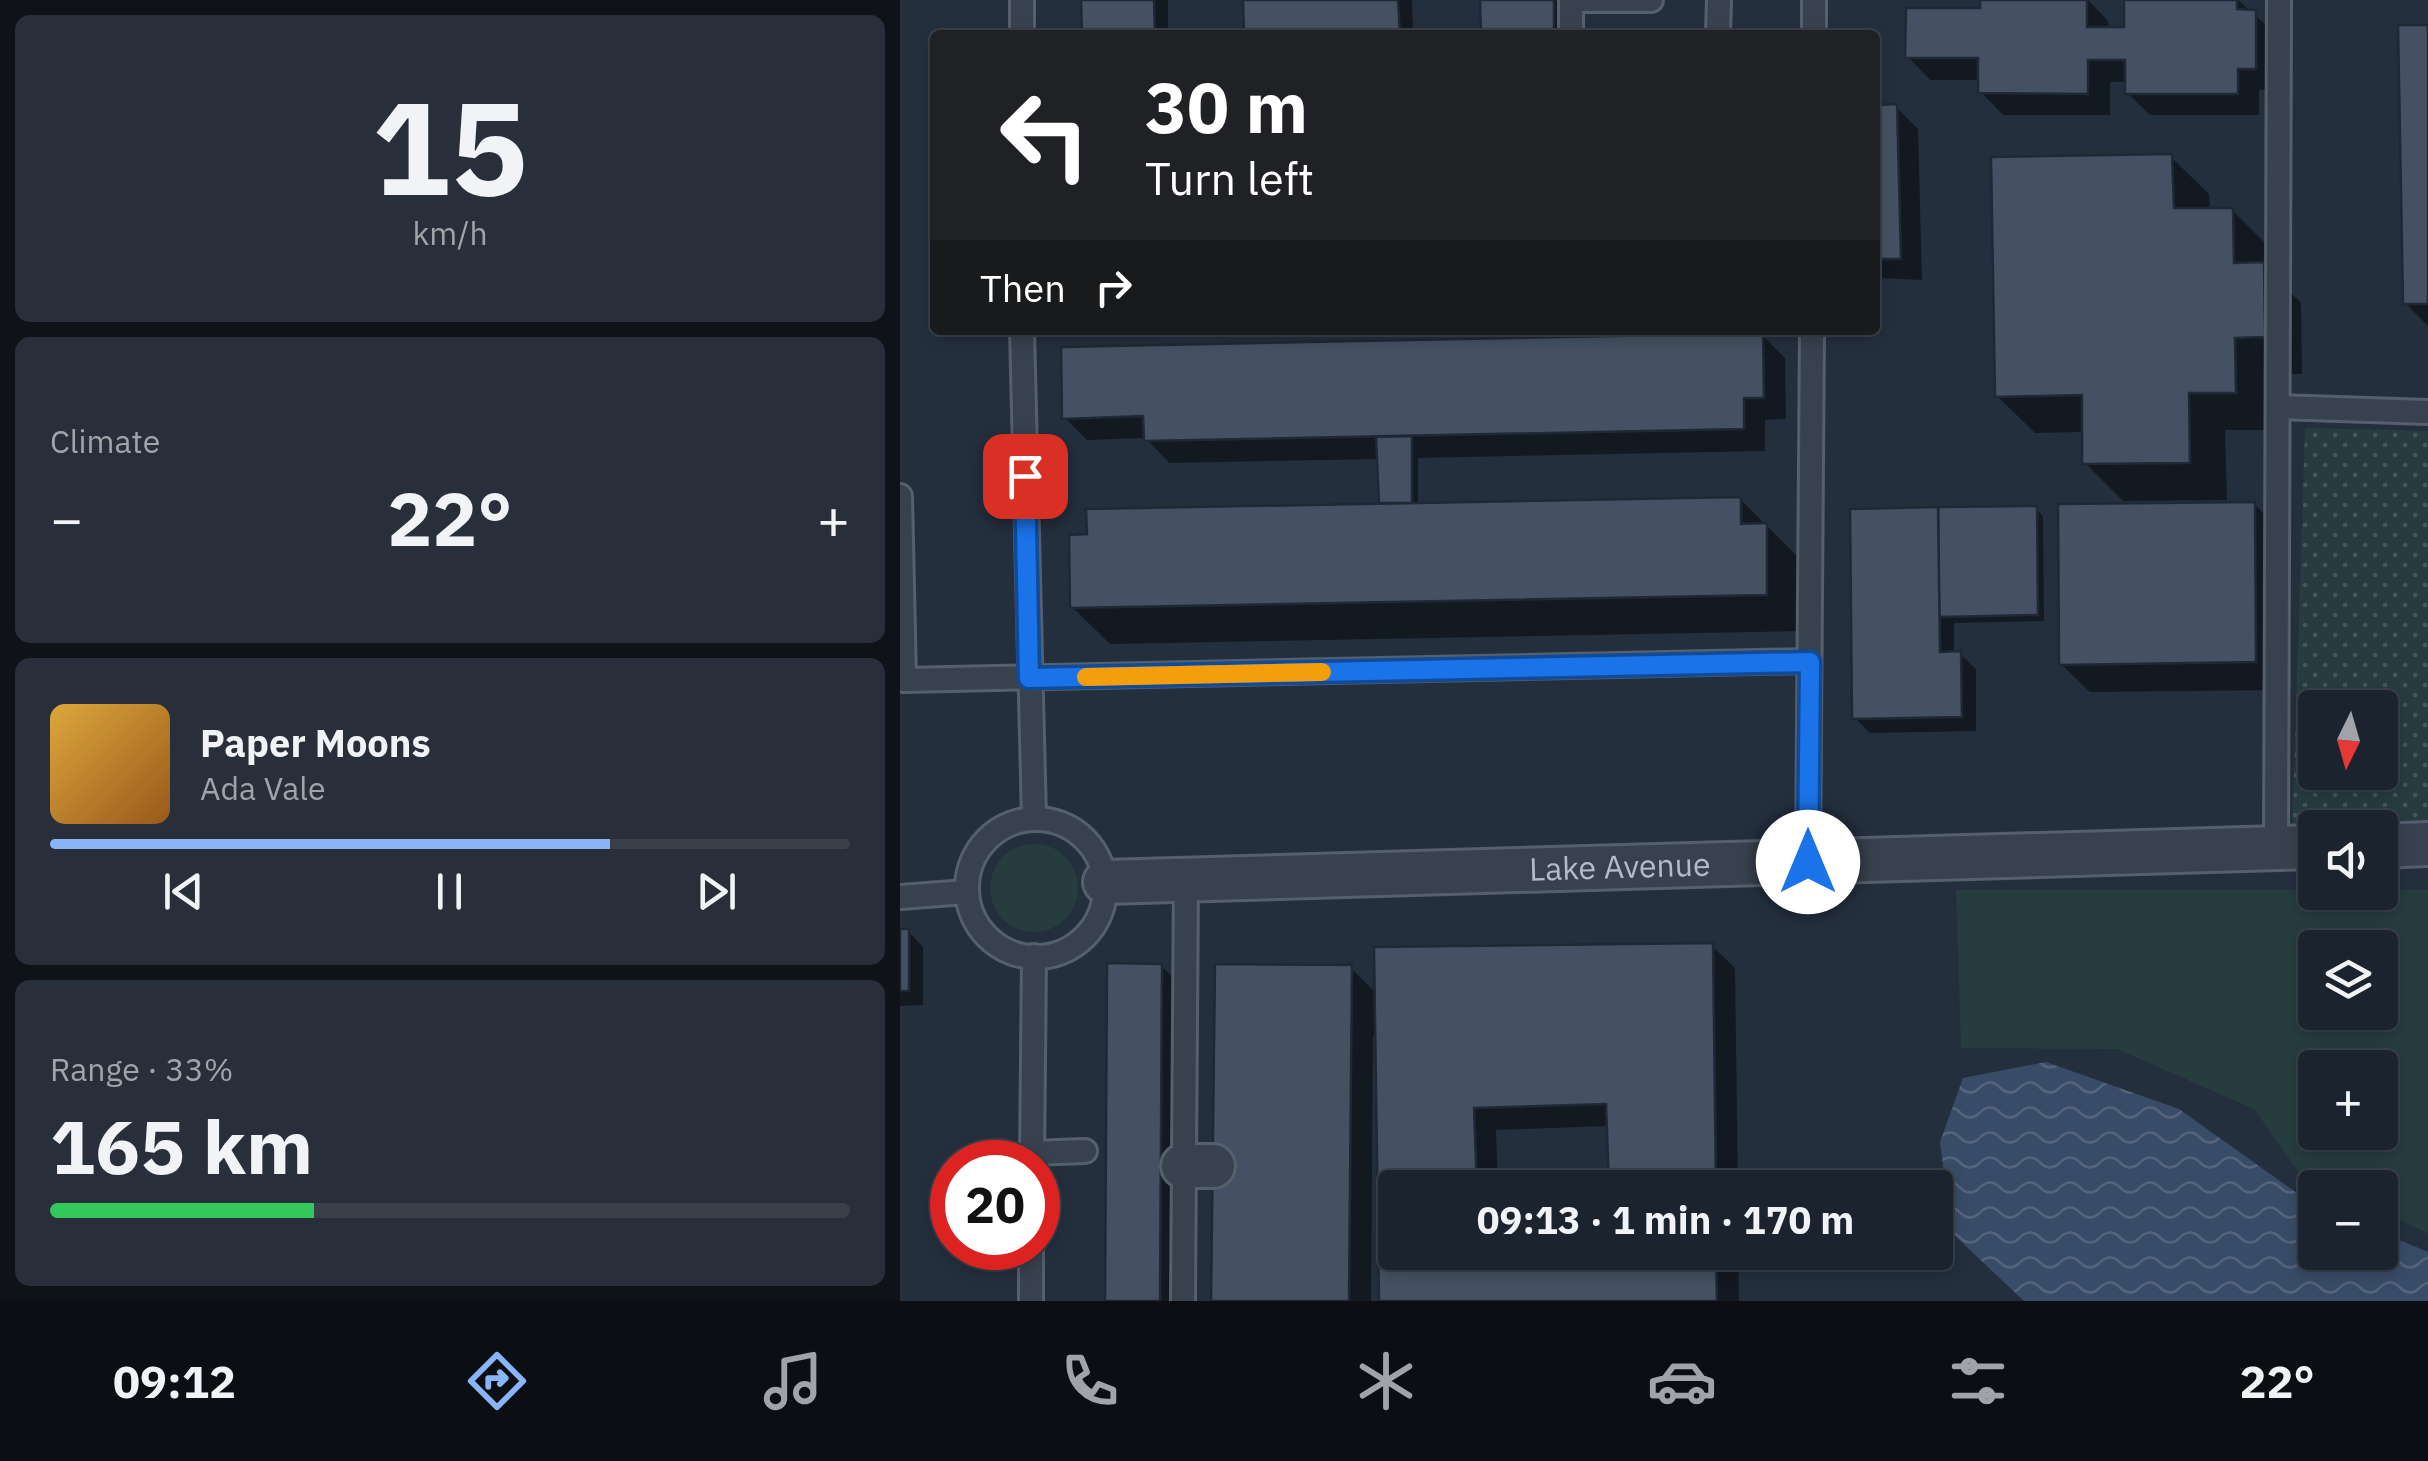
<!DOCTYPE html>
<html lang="en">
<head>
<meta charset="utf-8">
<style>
	:root { --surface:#1b232e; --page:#282f3a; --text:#f1f3f6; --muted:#a0a4aa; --line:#39404a; --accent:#8ab4f8 }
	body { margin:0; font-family:"IBM Plex Sans",sans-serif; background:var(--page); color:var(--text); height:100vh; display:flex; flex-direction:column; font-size:38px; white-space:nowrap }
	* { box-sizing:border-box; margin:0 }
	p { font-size:32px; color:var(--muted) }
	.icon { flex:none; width:55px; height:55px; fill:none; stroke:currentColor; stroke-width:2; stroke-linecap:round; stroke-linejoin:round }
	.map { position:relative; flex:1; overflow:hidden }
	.drawer { display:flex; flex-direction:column; gap:15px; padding:15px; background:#0f1319; width:900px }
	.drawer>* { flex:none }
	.banner { position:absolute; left:30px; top:30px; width:950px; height:305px; border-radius:10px; box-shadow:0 5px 15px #0003,0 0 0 2px var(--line); background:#202124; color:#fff; overflow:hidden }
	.needle { width:65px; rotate:185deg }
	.controls { position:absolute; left:1398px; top:690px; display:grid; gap:20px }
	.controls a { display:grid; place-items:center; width:100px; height:100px; border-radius:10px; background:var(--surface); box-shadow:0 5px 15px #0003,0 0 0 2px var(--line); font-size:50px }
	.speed { position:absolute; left:30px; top:1140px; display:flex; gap:20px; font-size:50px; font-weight:700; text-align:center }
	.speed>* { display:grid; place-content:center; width:130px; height:130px; border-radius:50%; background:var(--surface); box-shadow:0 5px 15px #0003,0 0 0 2px var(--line); line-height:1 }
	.speed .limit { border:15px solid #d22; background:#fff; color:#111 }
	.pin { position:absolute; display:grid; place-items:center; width:85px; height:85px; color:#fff; margin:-42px; border-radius:20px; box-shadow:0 5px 15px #0006 }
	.me { position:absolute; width:110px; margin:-55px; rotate:0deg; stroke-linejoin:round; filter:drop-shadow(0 0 8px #0008) }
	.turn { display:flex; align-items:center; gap:35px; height:210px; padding:0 50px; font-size:45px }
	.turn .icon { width:130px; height:130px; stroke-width:2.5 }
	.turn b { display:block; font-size:70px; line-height:85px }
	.then { display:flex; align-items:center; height:95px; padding:0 50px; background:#0003; gap:20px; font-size:38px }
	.big { font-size:75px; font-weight:800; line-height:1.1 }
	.drawer .widget { flex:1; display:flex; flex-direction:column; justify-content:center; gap:15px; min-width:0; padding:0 35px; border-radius:15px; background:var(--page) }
	.drawer .dial { align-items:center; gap:0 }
	.dial b { font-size:130px; line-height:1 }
	.song { display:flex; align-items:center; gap:30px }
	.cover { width:120px; height:120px; border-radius:15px; background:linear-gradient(135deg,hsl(40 70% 55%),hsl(30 70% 35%)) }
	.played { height:10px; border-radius:5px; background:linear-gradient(90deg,var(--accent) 70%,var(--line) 70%) }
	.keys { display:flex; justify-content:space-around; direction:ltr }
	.heat { display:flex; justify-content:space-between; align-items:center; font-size:55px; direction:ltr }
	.charge { height:15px; border-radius:8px; background:linear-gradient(90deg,#34c759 33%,var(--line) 0) }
	.trip { position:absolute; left:478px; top:1170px; width:575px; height:100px; border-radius:10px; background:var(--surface); box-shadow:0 5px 15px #0003,0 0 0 2px var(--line); font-weight:800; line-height:100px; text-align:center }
	.tab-bar { display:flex; height:160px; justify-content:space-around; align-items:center; background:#0b0e12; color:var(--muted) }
	.tab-bar .icon { width:70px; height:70px }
	.tab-bar .current { color:var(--accent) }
	.tab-bar b { font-size:45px; color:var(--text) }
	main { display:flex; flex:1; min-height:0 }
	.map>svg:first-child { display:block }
	.grass { fill:url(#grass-dots); fill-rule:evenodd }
	.garden { fill:#263c3f; fill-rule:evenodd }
	.water { fill:url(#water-waves) }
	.shadow { fill:#0007 }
	.building { fill:#455162; stroke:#1f2835; stroke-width:2.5 }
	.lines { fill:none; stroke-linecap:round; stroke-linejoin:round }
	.lane-casing { stroke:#565f6c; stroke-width:28 }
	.street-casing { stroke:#565f6c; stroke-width:48 }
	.lane { stroke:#38414e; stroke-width:22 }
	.street { stroke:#38414e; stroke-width:42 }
	.route-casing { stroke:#114b97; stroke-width:25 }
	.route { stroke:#1a73e8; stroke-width:18 }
	.slow { stroke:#f59e0b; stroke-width:18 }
	.labels { text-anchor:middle; stroke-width:10; stroke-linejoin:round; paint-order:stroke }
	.street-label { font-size:32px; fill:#b4bcc9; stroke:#1d2633 }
</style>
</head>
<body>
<main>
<section class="drawer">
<div class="widget dial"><b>15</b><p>km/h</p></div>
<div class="widget"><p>Climate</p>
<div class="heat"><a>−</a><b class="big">22°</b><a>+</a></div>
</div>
<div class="widget">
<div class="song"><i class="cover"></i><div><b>Paper Moons</b><p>Ada Vale</p></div></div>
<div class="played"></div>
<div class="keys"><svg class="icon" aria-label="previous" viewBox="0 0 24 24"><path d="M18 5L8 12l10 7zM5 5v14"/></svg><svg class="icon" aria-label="pause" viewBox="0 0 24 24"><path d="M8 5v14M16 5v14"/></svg><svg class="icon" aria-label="next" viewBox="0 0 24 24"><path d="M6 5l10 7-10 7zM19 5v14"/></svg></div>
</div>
<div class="widget"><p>Range · 33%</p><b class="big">165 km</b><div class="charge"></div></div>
</section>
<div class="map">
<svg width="1528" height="1301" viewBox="0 0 1528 1301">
	<defs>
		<pattern id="grass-dots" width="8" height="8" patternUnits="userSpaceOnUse" patternTransform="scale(2.5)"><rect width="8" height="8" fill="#263c3f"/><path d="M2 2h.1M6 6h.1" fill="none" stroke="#435659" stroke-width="1.8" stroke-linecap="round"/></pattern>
		<pattern id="water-waves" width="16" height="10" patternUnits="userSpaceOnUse" patternTransform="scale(2.5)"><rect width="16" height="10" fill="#394c67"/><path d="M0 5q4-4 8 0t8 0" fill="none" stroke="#53647b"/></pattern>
	</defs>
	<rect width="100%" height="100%" fill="#242f3e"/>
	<path class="grass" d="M1405 428 1528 431V843C1483 828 1436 817 1392 839ZM1415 708H1480V772H1415Z"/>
	<g class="garden">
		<circle cx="134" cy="888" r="44"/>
		<path d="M1056 890H1528V1233L1480 1211V1188L1430 1187 1400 1174 1354 1109 1217 1049 1061 1048ZM1415 948H1480V1012H1415ZM1415 1068H1480V1132H1415Z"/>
	</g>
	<path class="water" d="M1146 1062 1279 1109 1415 1206V1252H1480V1232L1528 1252V1301H1124L1052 1233 1040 1142 1063 1078Z"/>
	<g class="shadow">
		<path d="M183 0H268V35H184Z"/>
		<path d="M346 0H512L513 35H347Z"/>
		<path d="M582 0H668V35H583Z"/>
		<path d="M1082 0H1188L1208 21 1209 29H1227V0H1338L1377 35V90H1359V115H1250L1227 93V82H1210V115H1103L1081 92V80H1030L1008 57 1082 10Z"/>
		<path d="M1528 27V326L1505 303Z"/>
		<path d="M975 107H996L1018 129 1022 280 975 278Z"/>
		<path d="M1271 157 1309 194 1310 210H1332L1370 248V272L1401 303 1402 374H1371L1372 430H1325L1327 500 1223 501 1185 463 1184 432 1135 433 1097 396Z"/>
		<path d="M862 335 885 358 886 419 865 420V451L518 458V505L840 499 904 563V631L210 644 172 607 485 506 479 459 269 463 246 438 187 440 165 418Z"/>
		<path d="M1354 504 1383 533 1384 690 1190 692 1161 664Z"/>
		<path d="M1136 509 1143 516 1144 621 1054 623V654H1060L1076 669V731L970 733 955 718 953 511Z"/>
		<path d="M0 931H8L23 947V1005L0 1006Z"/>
		<path d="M812 946 835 968 838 1188H712L709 1126 596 1130 598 1188H495V1252H838L839 1301H481L478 1036H473L471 1301H313L451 968 477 994Z"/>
		<path d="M261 966 277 981 275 1301H208Z"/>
	</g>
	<g class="building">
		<path d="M181 0H254L255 35H182Z"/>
		<path d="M343 0H498L500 35H344Z"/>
		<path d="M580 0H654V35H581Z"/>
		<path d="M1080 0H1187V27H1224V0H1337V9L1356 10V69H1338V94H1225V60H1188V94L1078 93V58H1005L1006 8H1080Z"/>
		<path d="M1498 25H1528V304H1503Z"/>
		<path d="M997 104 1001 259H975V105Z"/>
		<path d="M1272 154 1274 208H1333L1334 263 1364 262 1365 337 1335 338 1336 393H1289L1290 463 1182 464V395L1095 397 1091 157Z"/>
		<path d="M863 333 864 398H844V429L244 441 243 416 162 419 161 347Z"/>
		<path d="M512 436V503H479L476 437Z"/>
		<path d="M841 497V524L867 523V595L170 608 169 535 187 534 186 509Z"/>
		<path d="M1355 502 1356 662 1159 665 1158 504Z"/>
		<path d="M1137 506 1138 615 1039 617 1038 507Z"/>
		<path d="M1038 507 1040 652 1061 651 1062 717 952 719 950 509Z"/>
		<rect x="0" y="929" width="9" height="62"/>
		<path d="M813 943 816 1188H709L706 1104 574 1108 577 1188H495V1252H816L817 1301H479L474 947Z"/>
		<path d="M207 963 262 964 260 1301H205Z"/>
		<path d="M315 964 452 965 449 1301H311Z"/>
	</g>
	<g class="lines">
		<defs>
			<g id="lane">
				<path d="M671 0H751"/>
				<path d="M671 0V35"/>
				<path d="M122 35V0"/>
				<path d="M818 35 819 0"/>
				<path d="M914 35V0"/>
				<path d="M122 330 134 819"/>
				<path d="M1378 407 1528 412"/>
				<path d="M0 496 4 680 909 661"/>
				<circle cx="136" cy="888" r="69"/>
				<path d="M1376 849 1379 0"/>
				<path d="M908 862 912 330"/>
				<path d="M0 897 66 892"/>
				<path d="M132 1153 185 1151"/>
				<path d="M132 1162 134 956"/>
				<path d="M131 1301V1248"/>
				<path d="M283 1301 286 879"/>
			</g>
			<g id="street">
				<path d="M1480 846 1528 844"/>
				<path id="s1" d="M205 882 1415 847"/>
				<path d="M283 1166H313"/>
			</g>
		</defs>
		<use href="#lane" class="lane-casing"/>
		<use href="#street" class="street-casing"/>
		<use href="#lane" class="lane"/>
		<use href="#street" class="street"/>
	</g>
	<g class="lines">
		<defs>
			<path id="route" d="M125 476 129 678 910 662 908 862"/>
		</defs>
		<use href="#route" class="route-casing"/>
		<use href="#route" class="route"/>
		<path class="slow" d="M186 677 422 672"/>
	</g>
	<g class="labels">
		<g class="street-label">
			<text dy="11" stroke="none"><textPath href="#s1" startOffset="515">Lake Avenue</textPath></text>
		</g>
	</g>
</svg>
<div class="controls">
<a><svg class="needle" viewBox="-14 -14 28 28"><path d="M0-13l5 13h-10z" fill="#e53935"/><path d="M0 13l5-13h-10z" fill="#a0a4aa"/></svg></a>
<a><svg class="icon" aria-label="sound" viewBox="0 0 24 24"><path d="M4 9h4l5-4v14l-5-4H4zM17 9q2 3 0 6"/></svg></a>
<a><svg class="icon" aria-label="layers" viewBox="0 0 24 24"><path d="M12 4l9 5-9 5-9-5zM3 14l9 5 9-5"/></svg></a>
<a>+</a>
<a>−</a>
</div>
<div class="speed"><div class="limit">20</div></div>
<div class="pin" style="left:125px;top:476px;background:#d93025"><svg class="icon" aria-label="arrive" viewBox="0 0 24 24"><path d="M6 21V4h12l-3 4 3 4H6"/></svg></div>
<svg class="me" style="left:908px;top:862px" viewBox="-20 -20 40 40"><circle r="19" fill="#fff"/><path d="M0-13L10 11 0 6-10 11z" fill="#1a73e8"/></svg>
<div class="trip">09:13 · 1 min · 170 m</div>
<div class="banner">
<div class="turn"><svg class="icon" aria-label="left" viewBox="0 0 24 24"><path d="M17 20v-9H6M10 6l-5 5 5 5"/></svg><div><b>30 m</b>Turn left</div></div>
<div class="then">Then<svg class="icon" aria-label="right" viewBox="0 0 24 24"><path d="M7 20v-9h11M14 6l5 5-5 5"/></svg></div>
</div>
</div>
</main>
<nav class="tab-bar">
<b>09:12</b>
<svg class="icon current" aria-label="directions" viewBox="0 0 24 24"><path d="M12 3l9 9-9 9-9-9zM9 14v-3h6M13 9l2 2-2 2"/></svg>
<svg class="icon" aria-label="music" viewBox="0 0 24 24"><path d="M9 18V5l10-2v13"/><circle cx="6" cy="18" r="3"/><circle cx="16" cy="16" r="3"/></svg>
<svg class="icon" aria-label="phone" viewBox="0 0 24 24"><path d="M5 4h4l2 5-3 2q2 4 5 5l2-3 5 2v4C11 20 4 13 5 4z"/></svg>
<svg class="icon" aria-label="climate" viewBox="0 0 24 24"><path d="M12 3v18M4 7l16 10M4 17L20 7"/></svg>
<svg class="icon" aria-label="car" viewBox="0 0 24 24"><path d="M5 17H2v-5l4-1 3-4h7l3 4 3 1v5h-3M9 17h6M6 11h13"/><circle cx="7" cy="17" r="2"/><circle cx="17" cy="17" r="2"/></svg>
<svg class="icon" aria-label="filters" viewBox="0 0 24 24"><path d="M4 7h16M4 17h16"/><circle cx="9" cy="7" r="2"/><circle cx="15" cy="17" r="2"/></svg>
<b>22°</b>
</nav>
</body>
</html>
